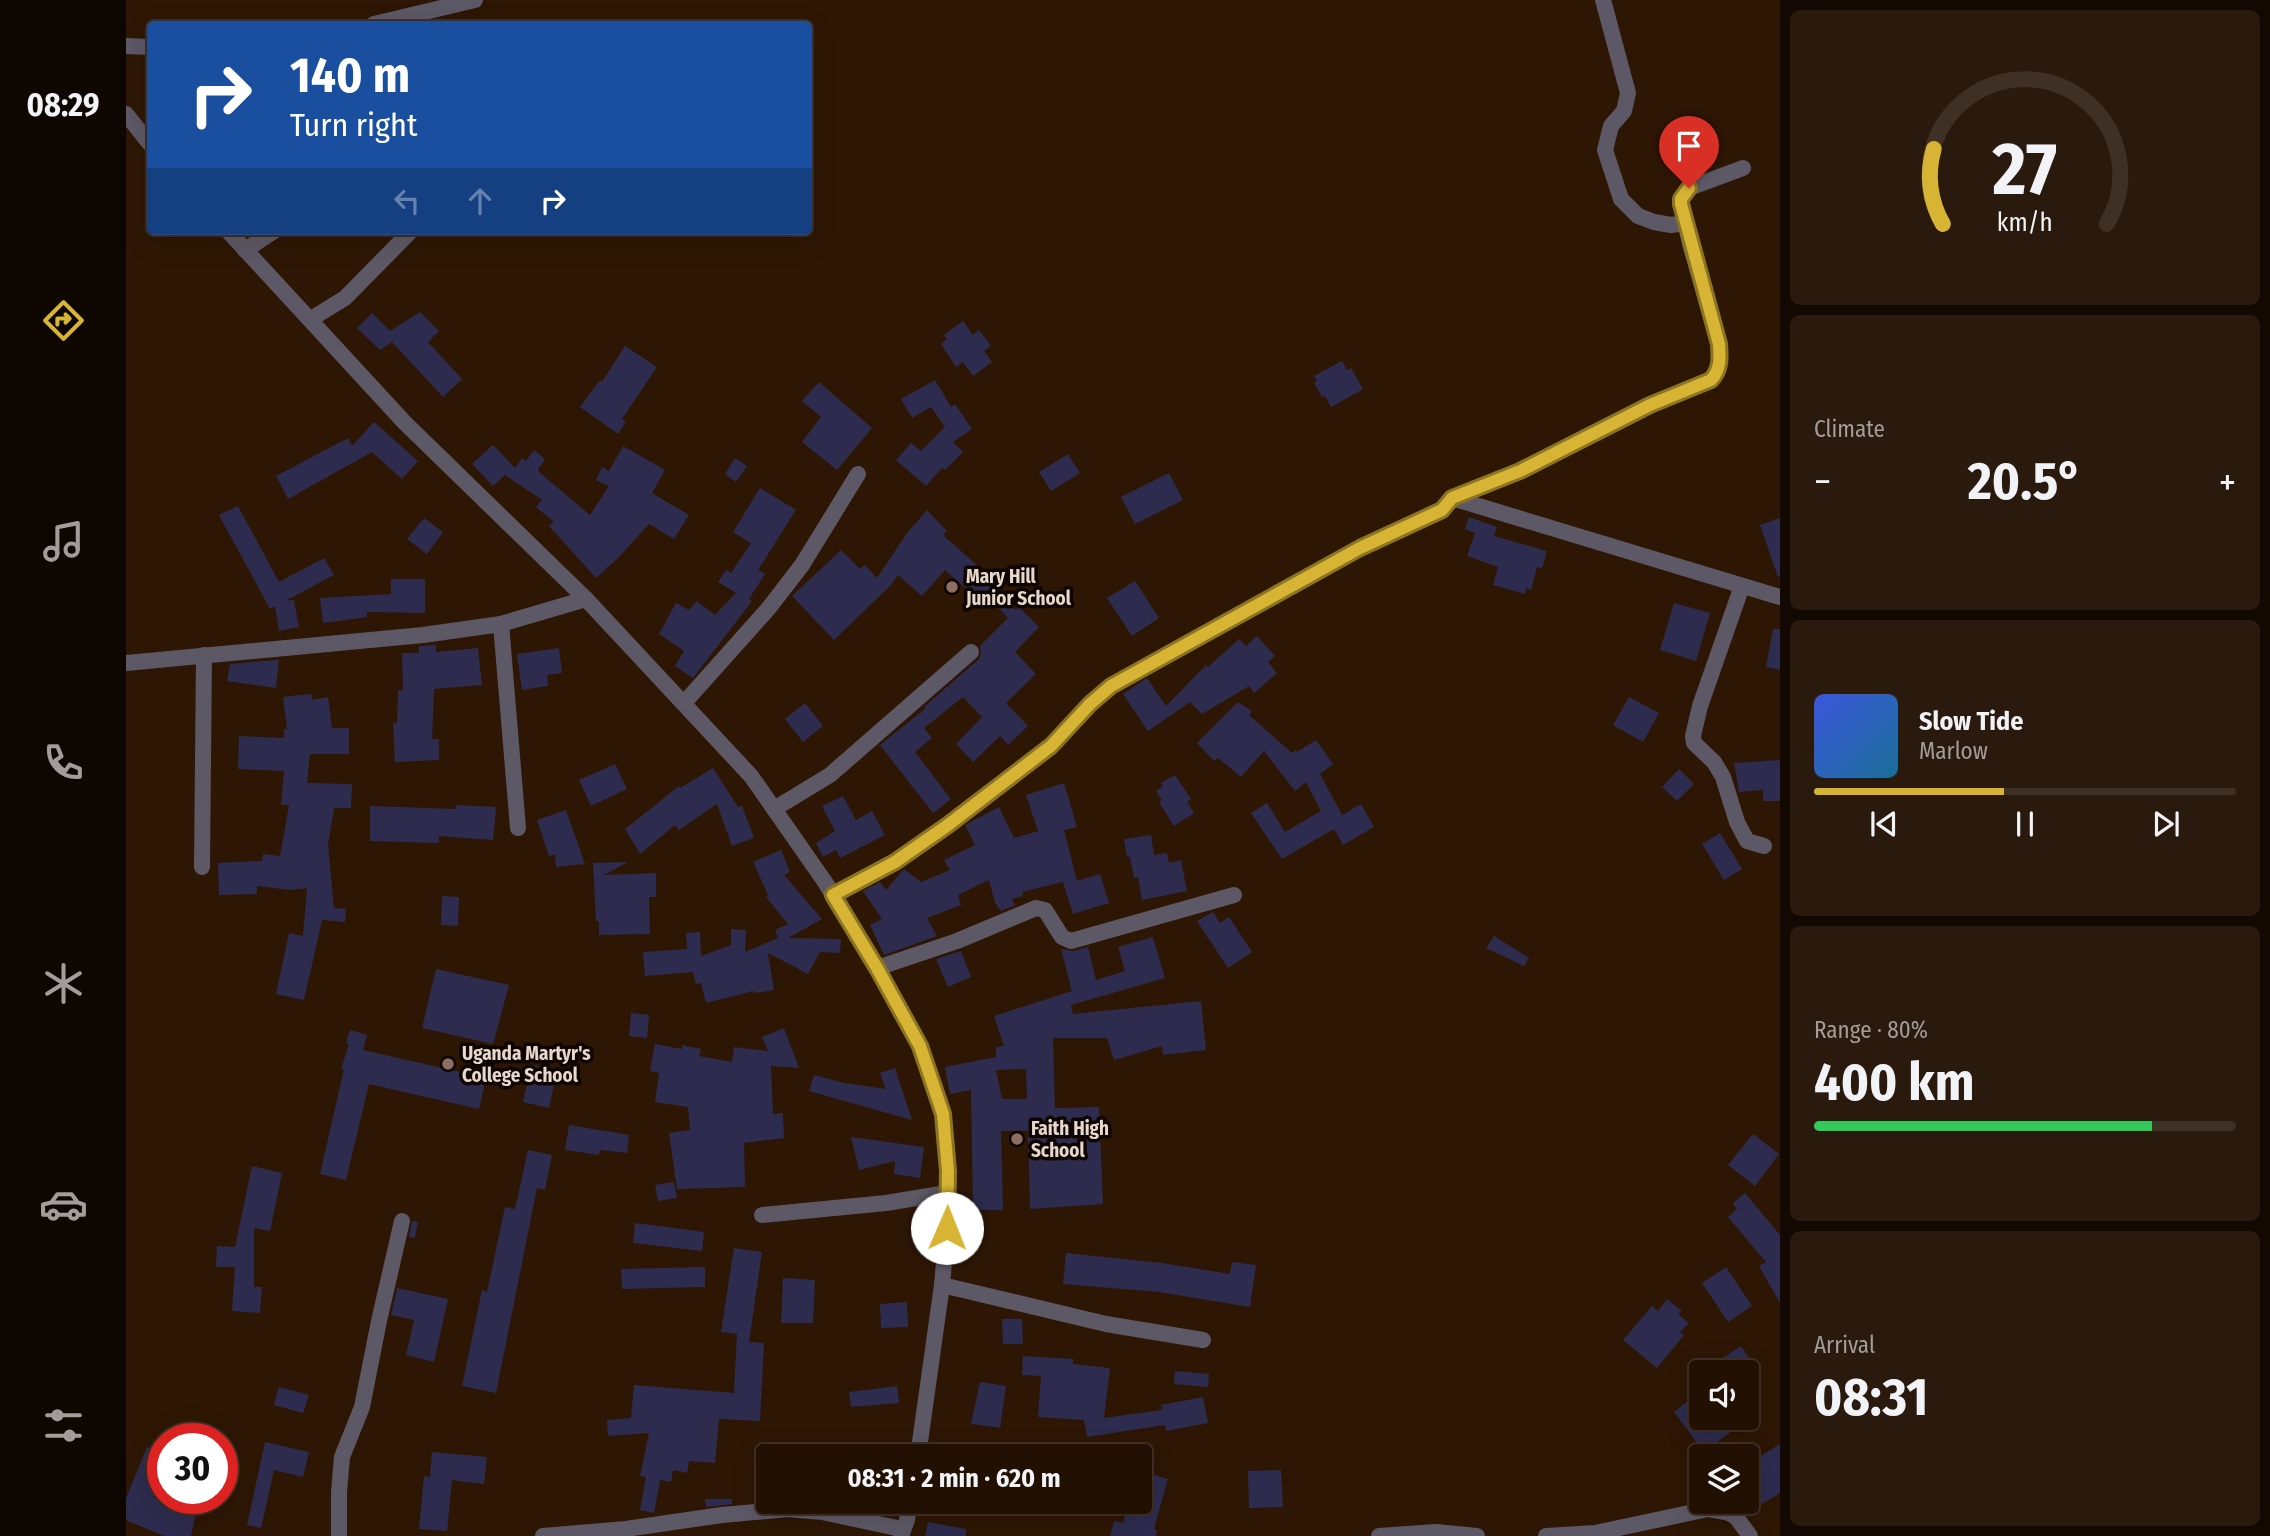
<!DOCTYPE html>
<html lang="en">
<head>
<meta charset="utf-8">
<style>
	:root { --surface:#221003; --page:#2a190d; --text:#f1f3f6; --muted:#a29d9a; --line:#3f3025; --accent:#d8b434 }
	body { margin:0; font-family:"Fira Sans Condensed",sans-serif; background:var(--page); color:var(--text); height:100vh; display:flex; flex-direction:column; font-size:26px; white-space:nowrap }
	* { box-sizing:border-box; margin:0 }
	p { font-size:23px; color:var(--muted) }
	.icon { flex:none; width:38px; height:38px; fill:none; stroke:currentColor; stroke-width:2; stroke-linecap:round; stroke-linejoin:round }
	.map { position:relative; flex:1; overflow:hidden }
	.details { display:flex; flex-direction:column; gap:10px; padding:10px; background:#130902; width:490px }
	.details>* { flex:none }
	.top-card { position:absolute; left:21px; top:21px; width:665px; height:214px; border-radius:7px; box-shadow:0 7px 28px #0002,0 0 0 2px var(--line); background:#1a4fa0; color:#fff; overflow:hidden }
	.tools { position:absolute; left:1563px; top:1360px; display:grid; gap:14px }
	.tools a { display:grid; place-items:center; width:70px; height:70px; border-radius:7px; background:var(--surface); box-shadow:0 7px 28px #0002,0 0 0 2px var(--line); font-size:35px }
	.speed { position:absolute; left:21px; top:1423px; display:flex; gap:14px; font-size:35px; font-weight:700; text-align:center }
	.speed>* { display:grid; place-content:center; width:91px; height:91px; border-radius:50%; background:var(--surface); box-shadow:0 7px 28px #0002,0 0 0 2px var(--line); line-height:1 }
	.speed .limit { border:10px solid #d22; background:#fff; color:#111 }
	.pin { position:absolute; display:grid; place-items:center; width:60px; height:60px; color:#fff; margin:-72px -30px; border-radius:50% 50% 50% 0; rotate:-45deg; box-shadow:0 0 7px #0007 }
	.pin .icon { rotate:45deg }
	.me { position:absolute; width:77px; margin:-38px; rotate:1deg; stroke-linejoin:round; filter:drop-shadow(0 0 5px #0008) }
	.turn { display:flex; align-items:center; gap:24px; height:147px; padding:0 28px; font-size:32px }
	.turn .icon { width:91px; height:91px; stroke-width:2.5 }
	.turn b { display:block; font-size:49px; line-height:60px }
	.lanes { display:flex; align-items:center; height:66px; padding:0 28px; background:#0003; justify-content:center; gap:35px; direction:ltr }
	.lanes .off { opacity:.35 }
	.big { font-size:52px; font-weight:700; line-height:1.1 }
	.details .tile { flex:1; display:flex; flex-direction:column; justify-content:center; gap:10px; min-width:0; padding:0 24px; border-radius:10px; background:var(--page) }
	.details .dial { align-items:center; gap:0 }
	.dial svg { height:182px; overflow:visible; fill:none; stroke:var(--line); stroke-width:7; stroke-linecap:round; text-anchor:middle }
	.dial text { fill:var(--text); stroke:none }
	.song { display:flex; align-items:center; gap:21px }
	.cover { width:84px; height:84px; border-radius:10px; background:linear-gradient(135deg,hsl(230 70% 55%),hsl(200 70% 35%)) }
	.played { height:7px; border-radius:4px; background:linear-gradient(90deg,var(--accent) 45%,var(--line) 45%) }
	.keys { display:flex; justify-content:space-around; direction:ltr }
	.heat { display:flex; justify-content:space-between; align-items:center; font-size:38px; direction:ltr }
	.charge { height:10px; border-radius:5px; background:linear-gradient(90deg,#34c759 80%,var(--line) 0) }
	.trip { position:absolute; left:630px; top:1444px; width:396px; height:70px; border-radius:7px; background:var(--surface); box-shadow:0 7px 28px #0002,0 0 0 2px var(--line); font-weight:700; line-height:70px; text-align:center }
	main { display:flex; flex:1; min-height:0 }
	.menu { display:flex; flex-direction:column; width:126px; justify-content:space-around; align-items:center; background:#0e0601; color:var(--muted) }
	.menu .icon { width:49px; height:49px }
	.menu .current { color:var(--accent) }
	.menu b { font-size:32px; color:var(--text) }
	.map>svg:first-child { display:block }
	.building { fill:#2e2c4e; fill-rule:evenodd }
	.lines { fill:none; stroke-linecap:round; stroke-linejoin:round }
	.minor { stroke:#5d5865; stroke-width:16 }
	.route-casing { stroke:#8c7522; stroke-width:18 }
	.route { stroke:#d8b434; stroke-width:12 }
	.education-dot { fill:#8d6e63; stroke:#0e0501; stroke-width:2.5 }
	.labels { text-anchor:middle; stroke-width:7; stroke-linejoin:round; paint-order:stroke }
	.poi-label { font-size:19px; font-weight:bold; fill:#e7d7cc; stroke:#0e0501; text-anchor:start }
</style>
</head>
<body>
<main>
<nav class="menu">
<b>08:29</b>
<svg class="icon current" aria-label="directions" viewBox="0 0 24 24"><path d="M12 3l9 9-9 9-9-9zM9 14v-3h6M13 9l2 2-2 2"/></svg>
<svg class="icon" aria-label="music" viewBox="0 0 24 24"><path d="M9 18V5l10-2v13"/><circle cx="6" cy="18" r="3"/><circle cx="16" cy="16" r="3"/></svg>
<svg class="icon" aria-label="phone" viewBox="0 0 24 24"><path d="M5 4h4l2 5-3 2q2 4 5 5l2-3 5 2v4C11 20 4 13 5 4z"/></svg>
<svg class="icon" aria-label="climate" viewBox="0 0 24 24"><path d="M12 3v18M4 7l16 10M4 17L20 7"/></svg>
<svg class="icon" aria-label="car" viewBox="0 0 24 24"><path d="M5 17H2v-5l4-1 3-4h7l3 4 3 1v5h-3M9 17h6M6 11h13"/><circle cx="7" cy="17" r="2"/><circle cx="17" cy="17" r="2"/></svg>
<svg class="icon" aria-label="filters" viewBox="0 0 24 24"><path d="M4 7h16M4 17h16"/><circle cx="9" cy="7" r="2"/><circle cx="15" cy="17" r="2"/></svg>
</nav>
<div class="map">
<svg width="1654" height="1536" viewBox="0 0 1654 1536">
	<rect width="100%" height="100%" fill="#2d1604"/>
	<g class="building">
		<path d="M294 312 313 331 302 342 336 379 317 397 266 342 254 350 231 328 246 313 264 331Z"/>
		<path d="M837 321 847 335 853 330 865 346 858 351 866 362 847 376 837 362 830 367 815 344 821 339 818 335Z"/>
		<path d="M499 346 531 367 496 419 500 422 492 434 454 407 474 380 476 382Z"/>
		<path d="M1216 361 1221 370 1225 368 1237 389 1205 407 1199 396 1196 397 1188 383 1191 381 1188 376Z"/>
		<path d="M809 380 825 407 829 404 846 429 827 442 837 452 819 470 816 468 800 486 770 460 785 443 795 451 819 427 805 407 786 418 775 399Z"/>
		<path d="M693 382 746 428 711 470 676 442 695 417 676 401Z"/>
		<path d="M248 422 292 461 276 479 246 452 162 499 150 476 222 438 226 446Z"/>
		<path d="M367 445 389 468 396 458 400 461 408 450 419 459 412 469 413 472 464 515 483 486 470 480 476 467 483 471 497 446 539 470 526 493 563 515 548 539 523 524 492 558 470 578 423 526 428 522 410 507 416 500 379 475 367 486 346 464Z"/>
		<path d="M942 454 954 473 925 491 913 472Z"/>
		<path d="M609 458 621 466 610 482 599 474Z"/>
		<path d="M1043 473 1057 500 1009 524 995 497Z"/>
		<path d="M634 488 670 510 632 570 639 574 623 599 626 601 567 678 549 666 558 651 533 634 550 603 563 610 571 601 589 615 610 593 592 582 600 570 605 573 625 543 607 532Z"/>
		<path d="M112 506 153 582 198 558 208 575 159 601 168 600 173 627 153 631 149 606 144 609 93 515Z"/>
		<path d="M801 510 821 531 817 535 872 584 870 587 890 610 893 607 913 627 889 652 910 674 880 703 902 726 882 745 874 736 847 762 830 744 856 717 837 697 798 728 806 738 789 752 825 799 807 813 754 745 800 708 798 707 852 660 855 655 854 646 882 618 861 596 856 603 819 570 796 596 772 575 765 585 708 640 666 596 715 550 734 569 739 565 751 578 781 533Z"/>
		<path d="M1343 517 1371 527 1368 536 1421 551 1416 568 1411 567 1405 590 1400 588 1399 594 1367 585 1372 567 1341 556 1349 533 1339 529Z"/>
		<path d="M298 518 317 532 301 554 281 539Z"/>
		<path d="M1654 518V576L1652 577 1634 525Z"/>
		<path d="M265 579H299V613L241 612V617L197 623 194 598 265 594Z"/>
		<path d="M1009 581 1033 618 1006 636 981 598Z"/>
		<path d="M1548 603 1584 613 1570 661 1534 650Z"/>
		<path d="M1647 629H1654V670L1640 667Z"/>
		<path d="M1131 636 1149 656 1142 662 1151 673 1128 693 1123 686 1076 714 1064 702 1022 731 997 694 1021 678 1040 706 1080 665 1082 667 1113 639 1120 646Z"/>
		<path d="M310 645V652L352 648 356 685 308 689 306 739H313V760L269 762 267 723H271L272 690H277L276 653H293V646Z"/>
		<path d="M433 648 436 673 421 675 422 686 396 690 391 654Z"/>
		<path d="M149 660H153L150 688 101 681 104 664Z"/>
		<path d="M185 694 186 700 202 697 206 728H223V754H184L181 783 226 784 225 808H208L202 845 208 908 220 909 219 922 196 920 178 1000 150 994 163 933 177 936 181 888 164 890 131 886V894L93 895 92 863 136 861 137 854 154 856 163 805H155L158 771 112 769 113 736 158 738V729H161L157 697Z"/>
		<path d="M1503 697 1533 713 1517 742 1487 725Z"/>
		<path d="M1112 702 1126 711 1123 715 1166 753 1170 750 1171 752 1190 740 1207 764 1194 774 1216 815 1235 804 1248 827 1217 845 1208 829 1156 859 1125 813 1141 803 1159 832 1195 811 1180 782 1169 791 1138 751 1115 777 1092 758 1088 761 1071 743Z"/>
		<path d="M679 703 697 726 677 742 659 719Z"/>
		<path d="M1654 760V801H1637V790L1613 792 1608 763Z"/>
		<path d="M489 764 501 789 465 806 453 780Z"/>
		<path d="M587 768 612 807 616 806 628 838 606 846 591 804 553 830 549 825 514 854 499 829 553 786 554 788Z"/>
		<path d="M1553 769 1568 784 1551 801 1536 787Z"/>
		<path d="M1049 775 1065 799 1061 802 1068 813 1048 826 1033 802 1036 800 1030 791 1037 786 1035 783Z"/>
		<path d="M938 783 951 827 938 830 951 881 974 874 983 903 947 914 937 882 896 892 897 896 886 899 889 905 875 911 869 903 863 880 832 895 835 905 801 918 811 936 758 955 744 925 756 919 737 891 754 882 760 890 778 869 795 882 824 870 818 860 849 845 839 825 873 807 888 838 912 831 900 795Z"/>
		<path d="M717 796 730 820 746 811 759 835 714 858 710 850 697 857 690 843 709 831 696 806Z"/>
		<path d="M330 805 370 807 367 840 313 836V843L244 841V806L330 809Z"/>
		<path d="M440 810 459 864 430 867 429 854 423 856 411 820Z"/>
		<path d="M1594 833 1616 869 1598 880 1576 844Z"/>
		<path d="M1025 835 1028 855 1041 853 1043 863 1055 860 1061 891 1016 900 1012 877 1008 878 1004 857H1001L998 839Z"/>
		<path d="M655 850 664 872 658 875 696 919 662 938 715 939 714 953 694 952 682 974 642 953 648 990 629 993 628 991 580 1003 575 983 570 984 567 972 519 976 517 952 561 949 560 933 574 932 575 956 605 945V929L620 930 619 952 652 938 649 930 662 924 640 897 642 895 627 862Z"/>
		<path d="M502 862 478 875 530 873V897H523L524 934 473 935V921H470L467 863Z"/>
		<path d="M316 896 333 897 332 926 315 925Z"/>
		<path d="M1087 912 1094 923 1103 917 1126 952 1102 968 1071 921Z"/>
		<path d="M1368 936 1403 958 1398 966 1360 948Z"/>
		<path d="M1027 937 1039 978 945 1005 947 1014 1075 1001 1080 1050 1037 1055 1036 1046 988 1060 981 1038H927L929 1108 973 1107 977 1204 904 1209 902 1131H875L877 1210H847L845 1090 824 1094 819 1067 870 1057V1047L878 1046 868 1016 946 991 935 949 947 951 962 947 970 980 999 971 992 947ZM900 1069 901 1099H876L870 1070Z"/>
		<path d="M835 951 845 977 822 987 810 959Z"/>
		<path d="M310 969 383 985 367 1044 296 1028Z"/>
		<path d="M505 1013 523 1015 521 1038 503 1036Z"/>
		<path d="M658 1028 673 1068 645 1066 647 1114 657 1113 658 1138 618 1143 619 1187 551 1189 543 1133 564 1130 562 1107 529 1102 533 1073 524 1071 529 1044 556 1049V1045L575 1049 573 1056 606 1062 608 1047 642 1051 636 1037Z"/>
		<path d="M224 1030 241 1035 237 1050 360 1078 353 1109 243 1084 220 1180 194 1174 218 1069H215L223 1044 220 1043Z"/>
		<path d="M405 1065 431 1070 423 1108 397 1102Z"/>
		<path d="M769 1068 786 1120 683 1091 688 1075 718 1083 760 1089 754 1073Z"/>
		<path d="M443 1125 503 1135 501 1153 474 1150 473 1155 439 1150Z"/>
		<path d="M1627 1134 1653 1154 1629 1186 1602 1165Z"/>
		<path d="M725 1137 798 1147 794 1178 768 1174 769 1161 733 1170Z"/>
		<path d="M402 1150 426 1155 419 1190 411 1188 370 1393 336 1386 356 1290 361 1292 379 1207 389 1209Z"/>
		<path d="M126 1166 156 1173 144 1231 128 1228V1287H136L134 1313 106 1311 109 1267H90L91 1246 109 1247Z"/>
		<path d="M548 1182 551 1198 532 1201 529 1185Z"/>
		<path d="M1619 1193 1654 1235V1303L1633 1266 1640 1262 1602 1217 1611 1209 1607 1203Z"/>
		<path d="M286 1221 292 1222 289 1238 283 1237Z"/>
		<path d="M509 1223 578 1232 576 1251 507 1243Z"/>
		<path d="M608 1248 636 1252 623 1342 638 1343 634 1421 593 1419 589 1463 563 1461 561 1473 547 1470 545 1482 534 1480 528 1513 514 1510 520 1477 514 1476 523 1433 482 1436 481 1420 505 1418 508 1385 608 1393 611 1334 595 1332Z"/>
		<path d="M940 1253 1036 1263 1104 1274 1106 1262 1130 1265 1124 1307 1033 1292 937 1284Z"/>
		<path d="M579 1267V1287L496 1289 495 1269Z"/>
		<path d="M1600 1267 1626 1306 1602 1322 1576 1283Z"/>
		<path d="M657 1278 689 1280 687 1323H655Z"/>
		<path d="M271 1288 322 1299 308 1362 280 1355 288 1320 265 1315Z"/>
		<path d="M1541 1299 1556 1311 1552 1314 1563 1323 1554 1332 1558 1335 1531 1368 1497 1340 1526 1306 1532 1311Z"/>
		<path d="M781 1302 782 1327 755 1328 754 1304Z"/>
		<path d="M876 1319H896L897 1344H877Z"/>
		<path d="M1615 1346 1632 1372H1575Z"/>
		<path d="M897 1356 947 1359V1364L984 1368 978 1418 1036 1410 1035 1405 1077 1397 1082 1423 1040 1431 1039 1425 961 1437 958 1420 912 1417 915 1376 896 1375Z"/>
		<path d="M1049 1371 1083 1374 1082 1387 1048 1384Z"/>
		<path d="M854 1382 880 1386 874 1428 845 1424Z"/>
		<path d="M771 1386 773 1403 725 1407 723 1392Z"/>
		<path d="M153 1387 183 1395 177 1413 148 1405Z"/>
		<path d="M1570 1395 1575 1403V1418H1603L1610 1428 1578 1452 1548 1412Z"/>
		<path d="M139 1442 183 1452 177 1477 148 1470 135 1528 121 1525Z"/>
		<path d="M1654 1444V1493L1636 1504 1627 1489 1620 1493V1465Z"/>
		<path d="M21 1447 37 1454V1474L27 1498H73L65 1536H38L0 1520V1498Z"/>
		<path d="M306 1452 361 1457 358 1484 326 1480 321 1531 293 1529 298 1476 304 1477Z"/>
		<path d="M1013 1470 1042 1479 1028 1529 1031 1530 1030 1536H984L988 1521 997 1523 1003 1502H1013Z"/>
		<path d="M1155 1470 1157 1507 1123 1508 1122 1471Z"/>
		<path d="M579 1499H606V1504L580 1507Z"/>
		<path d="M802 1522 840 1529V1536H799Z"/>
	</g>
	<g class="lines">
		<g class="minor">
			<path d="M1477 0 1502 93 1498 111 1485 126 1479 150 1495 199 1512 216 1528 222 1545 225 1560 223"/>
			<path d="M248 24 349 0"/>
			<path d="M0 46 24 47"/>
			<path d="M0 114 24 144"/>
			<path d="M102 231 279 423 460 599 625 776 699 882 751 968 794 1046 817 1114 822 1171 821 1228 816 1285 792 1456"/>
			<path d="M119 250 148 231"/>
			<path d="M185 319 219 298 285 231"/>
			<path d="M1326 498 1654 597"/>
			<path d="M1616 586 1574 706 1567 736 1568 743 1588 762 1597 777 1611 822 1621 841 1638 846"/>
			<path d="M375 624 392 828"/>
			<path d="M0 663 297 635 375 624 460 599"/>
			<path d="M558 703 642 609 676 565 732 474"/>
			<path d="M648 809 704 775 845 652"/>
			<path d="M76 867 78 655"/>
			<path d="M707 895 769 862 822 825 925 746 964 704 985 686 1234 548 1316 510 1326 498 1393 471 1524 405 1585 380 1591 373 1593 366V344L1564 244 1555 199 1563 188 1617 168"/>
			<path d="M751 968 831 941 910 908 919 910 936 937 945 941 1108 895"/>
			<path d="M636 1215 760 1203 821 1193"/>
			<path d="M816 1285 980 1324 1077 1340"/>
			<path d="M213 1536V1492L216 1457 236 1407 253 1321 276 1221"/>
			<path d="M417 1536 500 1529 596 1515 662 1509 696 1512 776 1529"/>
			<path d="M775 1536 781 1520 784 1502"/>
			<path d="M1253 1536 1310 1532 1351 1536"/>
			<path d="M1420 1536 1469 1533 1582 1509 1603 1513 1610 1517 1624 1536"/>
		</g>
	</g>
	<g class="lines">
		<defs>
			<path id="route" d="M821 1228 822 1171 817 1114 794 1046 751 968 707 895 769 862 822 825 925 746 964 704 985 686 1234 548 1316 510 1326 498 1394 471 1524 405 1585 380C1595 369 1594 358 1593 344L1555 204V199L1563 188"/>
		</defs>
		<use href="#route" class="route-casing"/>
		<use href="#route" class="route"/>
	</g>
	<g class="education-dot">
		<circle cx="826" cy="587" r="7"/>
		<circle cx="322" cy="1064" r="7"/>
		<circle cx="891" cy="1139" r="7"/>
	</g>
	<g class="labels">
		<g class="poi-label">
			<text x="840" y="583">Mary Hill<tspan x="840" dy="22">Junior School</tspan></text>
			<text x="336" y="1060">Uganda Martyr's<tspan x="336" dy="22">College School</tspan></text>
			<text x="905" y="1135">Faith High<tspan x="905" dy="22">School</tspan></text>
		</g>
	</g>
</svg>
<div class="tools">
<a><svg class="icon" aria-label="sound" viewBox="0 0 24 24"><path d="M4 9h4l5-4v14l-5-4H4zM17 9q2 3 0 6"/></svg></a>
<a><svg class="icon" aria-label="layers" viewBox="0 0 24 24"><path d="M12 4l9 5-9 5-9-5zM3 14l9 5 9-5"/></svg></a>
</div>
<div class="speed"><div class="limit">30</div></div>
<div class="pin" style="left:1563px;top:188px;background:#d93025"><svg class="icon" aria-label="arrive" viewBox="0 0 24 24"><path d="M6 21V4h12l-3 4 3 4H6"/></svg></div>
<svg class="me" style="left:821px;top:1228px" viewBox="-20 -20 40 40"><circle r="19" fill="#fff"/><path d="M0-13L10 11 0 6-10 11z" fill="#d8b434"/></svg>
<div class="trip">08:31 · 2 min · 620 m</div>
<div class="top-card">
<div class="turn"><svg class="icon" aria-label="right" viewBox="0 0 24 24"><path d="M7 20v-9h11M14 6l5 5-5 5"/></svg><div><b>140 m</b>Turn right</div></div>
<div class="lanes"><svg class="icon off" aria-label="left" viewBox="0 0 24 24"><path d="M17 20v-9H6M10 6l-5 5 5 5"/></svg><svg class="icon off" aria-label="ahead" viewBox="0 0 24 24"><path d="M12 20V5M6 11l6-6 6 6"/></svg><svg class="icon" aria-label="right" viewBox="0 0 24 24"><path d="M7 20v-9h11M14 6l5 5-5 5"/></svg></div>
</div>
</div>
<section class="details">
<div class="tile dial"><svg viewBox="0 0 100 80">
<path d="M14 69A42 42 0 1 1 86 69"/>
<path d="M14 69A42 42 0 0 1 10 36" stroke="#d8b434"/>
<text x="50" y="56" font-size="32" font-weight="700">27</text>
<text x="50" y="72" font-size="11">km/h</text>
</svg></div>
<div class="tile"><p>Climate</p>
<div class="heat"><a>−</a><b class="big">20.5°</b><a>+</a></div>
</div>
<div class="tile">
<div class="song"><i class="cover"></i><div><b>Slow Tide</b><p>Marlow</p></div></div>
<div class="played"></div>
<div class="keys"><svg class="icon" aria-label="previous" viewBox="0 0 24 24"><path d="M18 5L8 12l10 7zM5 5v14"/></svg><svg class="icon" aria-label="pause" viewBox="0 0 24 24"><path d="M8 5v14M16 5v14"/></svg><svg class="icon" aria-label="next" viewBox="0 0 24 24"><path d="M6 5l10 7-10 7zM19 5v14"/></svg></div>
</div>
<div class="tile"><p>Range · 80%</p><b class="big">400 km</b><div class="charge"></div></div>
<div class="tile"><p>Arrival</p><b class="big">08:31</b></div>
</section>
</main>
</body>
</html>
